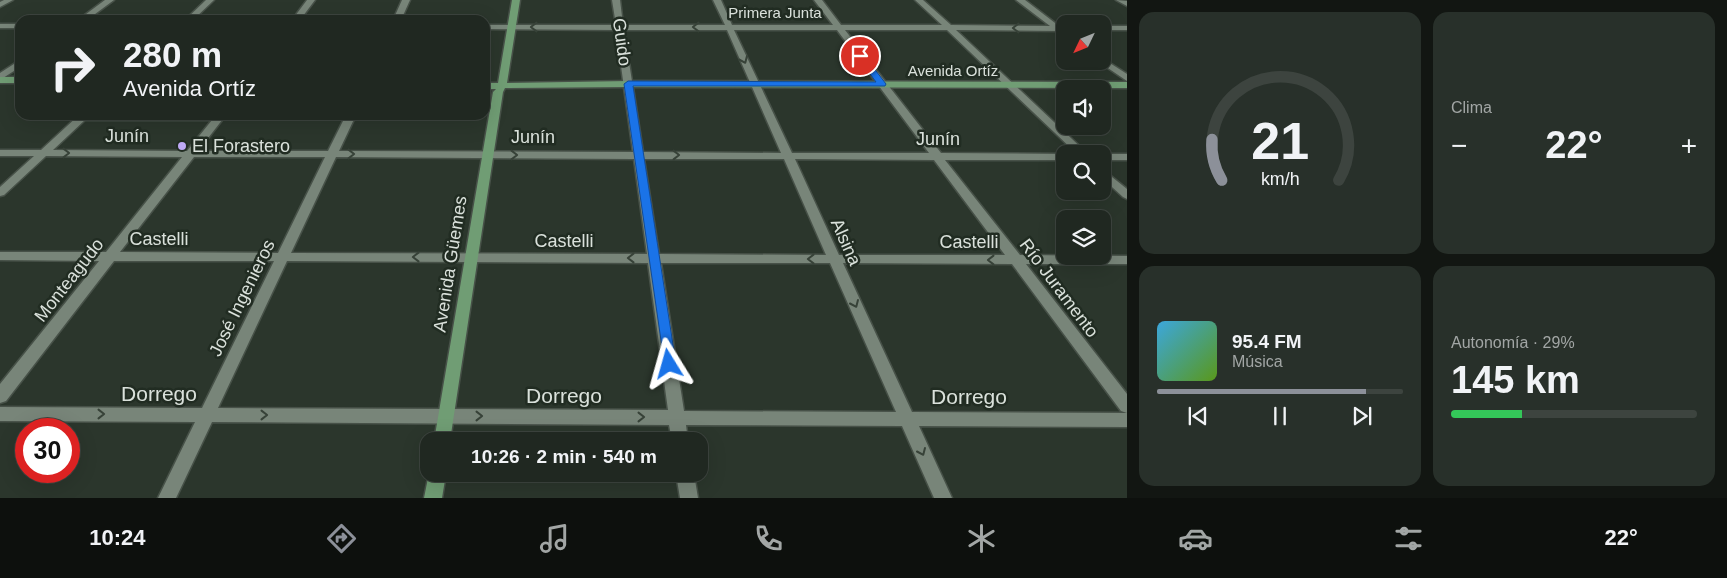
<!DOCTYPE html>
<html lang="es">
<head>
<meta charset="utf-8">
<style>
	:root { --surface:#202821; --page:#28302a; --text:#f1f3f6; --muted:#a2a6a5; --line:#3d443f; --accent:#8c9099 }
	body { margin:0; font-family:Arial,sans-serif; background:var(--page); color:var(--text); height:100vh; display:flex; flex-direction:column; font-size:19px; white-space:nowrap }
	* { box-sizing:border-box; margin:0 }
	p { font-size:16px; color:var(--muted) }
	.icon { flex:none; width:28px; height:28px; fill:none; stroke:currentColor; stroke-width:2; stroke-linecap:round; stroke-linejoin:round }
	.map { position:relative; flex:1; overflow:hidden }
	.sheet { display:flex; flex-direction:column; gap:12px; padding:12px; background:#121612; width:600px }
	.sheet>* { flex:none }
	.hud { position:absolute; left:15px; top:15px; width:475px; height:105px; border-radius:15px; box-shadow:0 5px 20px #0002,0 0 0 1px var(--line); background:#202821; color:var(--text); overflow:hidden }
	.needle { width:32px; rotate:227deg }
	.buttons { position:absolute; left:1056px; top:15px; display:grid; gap:10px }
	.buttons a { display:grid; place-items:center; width:55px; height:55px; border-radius:10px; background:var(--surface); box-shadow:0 5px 20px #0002,0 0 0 1px var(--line); font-size:25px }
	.speed { position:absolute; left:15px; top:418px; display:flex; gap:10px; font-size:25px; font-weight:700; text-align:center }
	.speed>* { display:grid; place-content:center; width:65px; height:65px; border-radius:50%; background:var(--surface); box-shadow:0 5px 20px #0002,0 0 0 1px var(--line); line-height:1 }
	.speed .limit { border:8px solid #d22; background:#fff; color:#111 }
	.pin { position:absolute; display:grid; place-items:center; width:42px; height:42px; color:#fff; margin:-21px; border:2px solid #fff; border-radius:50%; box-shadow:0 1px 5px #0007 }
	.me { position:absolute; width:55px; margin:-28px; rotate:352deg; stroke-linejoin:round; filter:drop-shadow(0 0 4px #0008) }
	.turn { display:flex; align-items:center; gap:18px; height:105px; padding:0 25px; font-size:22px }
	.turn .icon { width:65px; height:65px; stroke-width:2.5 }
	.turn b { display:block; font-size:35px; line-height:42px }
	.big { font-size:38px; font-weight:700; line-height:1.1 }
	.sheet .widget { flex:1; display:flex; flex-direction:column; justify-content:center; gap:8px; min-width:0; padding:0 18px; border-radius:15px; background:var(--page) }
	.sheet .dial { align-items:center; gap:0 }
	.dial svg { height:130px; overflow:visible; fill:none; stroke:var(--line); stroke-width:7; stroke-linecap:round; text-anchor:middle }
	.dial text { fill:var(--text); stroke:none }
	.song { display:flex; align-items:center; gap:15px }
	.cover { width:60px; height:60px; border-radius:8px; background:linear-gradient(135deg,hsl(200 70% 55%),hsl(90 70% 35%)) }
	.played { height:5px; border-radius:2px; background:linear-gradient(90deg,var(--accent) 85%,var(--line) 85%) }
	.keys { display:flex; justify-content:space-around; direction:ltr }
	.heat { display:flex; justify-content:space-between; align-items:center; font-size:28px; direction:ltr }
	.charge { height:8px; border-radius:4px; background:linear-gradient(90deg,#34c759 29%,var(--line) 0) }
	.sheet .tiles { flex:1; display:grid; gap:12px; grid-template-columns:repeat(2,1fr) }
	.trip { position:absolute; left:420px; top:432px; width:288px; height:50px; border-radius:15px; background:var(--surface); box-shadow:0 5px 20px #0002,0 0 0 1px var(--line); font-weight:700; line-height:50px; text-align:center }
	.menu { display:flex; height:80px; justify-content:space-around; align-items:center; background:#0d100d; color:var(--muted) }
	.menu .icon { width:35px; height:35px }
	.menu .active { color:var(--accent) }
	.menu b { font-size:22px; color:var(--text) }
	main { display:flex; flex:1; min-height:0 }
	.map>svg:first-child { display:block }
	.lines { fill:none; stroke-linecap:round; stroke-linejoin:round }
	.minor-casing { stroke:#475148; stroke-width:3 }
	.major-casing { stroke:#475148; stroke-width:3 }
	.minor { fill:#788579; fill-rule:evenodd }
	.major { fill:#709d74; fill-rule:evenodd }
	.oneway { stroke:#374238 }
	.route { fill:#1a73e8; stroke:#114b97 }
	.poi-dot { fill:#bea9f5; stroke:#212c22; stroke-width:2 }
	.labels { text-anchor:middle; stroke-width:5; stroke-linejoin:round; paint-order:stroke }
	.far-street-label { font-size:15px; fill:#dae1db; stroke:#212c22 }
	.street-label { font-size:18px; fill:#dae1db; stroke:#212c22 }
	.poi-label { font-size:18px; fill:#dae1db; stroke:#212c22; text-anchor:start }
	.near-street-label { font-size:21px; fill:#dae1db; stroke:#212c22 }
</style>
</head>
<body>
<main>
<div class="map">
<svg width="1127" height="498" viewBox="0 0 1127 498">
	<rect width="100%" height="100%" fill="#2b362c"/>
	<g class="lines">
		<defs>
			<g id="minor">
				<path d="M4 0H13L0 7V2Z"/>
				<path d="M105 0H114L87 20H78Z"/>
				<path d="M206 0H214L193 20H185Z"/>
				<path d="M307 0H315L300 20H292Z"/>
				<path d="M402 0H410L401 20H393Z"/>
				<path d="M612 0H620L623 25H725L713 0H721L732 25H833L814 0H822L841 25H942L915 0H923L951 25 1050 26 1016 0H1025L1059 26H1065V30L1059 31 956 30 1088 154H1077L947 30H845L941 153 1065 154V160H945L1020 255 1127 256V264H1026L1127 394V427L919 426 952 498H934L902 426 686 425 688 441H672L669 425 212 422 176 498H158L195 422 0 421V407L202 408 274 261H114L6 401 0 403V384L99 261 0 260V252H106L182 157 46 156 4 195 0 196V187L34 156H0V150H41L79 115H226L198 151H328L346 115H356L339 151 633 152 616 30 485 29V25H616ZM624 30H727L781 153 643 152ZM734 30H837L929 153H792ZM85 120H212L187 151 53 150ZM194 157H325L278 253 120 252ZM336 157 634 159 647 254 291 253ZM644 159H784L826 255 659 254ZM795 159 934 160 1005 255H839ZM287 261 648 263 668 410 218 408ZM661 263H830L896 412 684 411ZM843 263 1012 264 1121 411 1127 413 912 412Z"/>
				<path d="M1116 0 1127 1V6Z"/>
				<rect x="0" y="24" width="20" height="4"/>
				<rect x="1102" y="26" width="25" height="4"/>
				<path d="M1102 58 1127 74V81L1099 62 1102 61Z"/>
				<path d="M20 60V67L0 80V73Z"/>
				<rect x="1102" y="154" width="25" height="6"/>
				<path d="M1102 169 1127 189V199L1123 197 1102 178Z"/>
				<path d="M676 474H694L698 498H680Z"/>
			</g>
			<g id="major">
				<path d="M512 0H520L507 83 629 81 1127 82V88L629 87 505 88 503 92 450 441H434L493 92 496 89H485V83H498Z"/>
				<rect x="0" y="77" width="20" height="6"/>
				<path d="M429 473 446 474 442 498H424Z"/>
			</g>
		</defs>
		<use href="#minor" class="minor-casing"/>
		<use href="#major" class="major-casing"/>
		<use href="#minor" class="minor"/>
		<use href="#major" class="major"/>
	</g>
	<defs><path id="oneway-chevron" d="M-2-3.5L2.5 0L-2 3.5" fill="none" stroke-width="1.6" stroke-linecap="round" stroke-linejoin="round" transform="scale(1.25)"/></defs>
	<g class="oneway">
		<use href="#oneway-chevron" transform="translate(534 27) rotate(180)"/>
		<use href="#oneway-chevron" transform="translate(696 27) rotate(-180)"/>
		<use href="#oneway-chevron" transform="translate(1016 28) rotate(-180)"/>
		<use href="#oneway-chevron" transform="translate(744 60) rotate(66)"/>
		<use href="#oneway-chevron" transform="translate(66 153)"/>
		<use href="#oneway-chevron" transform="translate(351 154)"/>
		<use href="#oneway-chevron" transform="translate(514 155)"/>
		<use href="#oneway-chevron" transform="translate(676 155)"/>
		<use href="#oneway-chevron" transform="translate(416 257) rotate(-180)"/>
		<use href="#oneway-chevron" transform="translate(631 258) rotate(-180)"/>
		<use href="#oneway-chevron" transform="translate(811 259) rotate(-180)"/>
		<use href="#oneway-chevron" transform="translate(991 260) rotate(-180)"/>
		<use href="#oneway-chevron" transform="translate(855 304) rotate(66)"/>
		<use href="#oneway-chevron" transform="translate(101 414)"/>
		<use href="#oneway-chevron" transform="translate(264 415)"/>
		<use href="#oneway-chevron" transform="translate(479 416)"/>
		<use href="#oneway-chevron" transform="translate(641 417)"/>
		<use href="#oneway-chevron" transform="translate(922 452) rotate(66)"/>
	</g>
	<path class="route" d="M858 54H863L886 84 885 86H633L676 364 674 368 669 370 665 368 624 84 628 81 876 82 857 56Z"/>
	<circle class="poi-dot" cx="182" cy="146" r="5"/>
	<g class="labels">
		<g class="far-street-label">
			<text x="775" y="18">Primera Junta</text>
			<text x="953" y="76">Avenida Ortíz</text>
		</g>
		<g class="street-label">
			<text transform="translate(622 42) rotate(82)" y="6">Guido</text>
			<text x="127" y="142">Junín</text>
			<text x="533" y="143">Junín</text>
			<text x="938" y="145">Junín</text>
			<text x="159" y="245">Castelli</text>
			<text x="564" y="247">Castelli</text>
			<text transform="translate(846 242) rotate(66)" y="6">Alsina</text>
			<text x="969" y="248">Castelli</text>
			<text transform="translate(450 264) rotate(-81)" y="6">Avenida Güemes</text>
			<text transform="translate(69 280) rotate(-52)" y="6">Monteagudo</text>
			<text transform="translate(1059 288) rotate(53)" y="6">Río Juramento</text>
			<text transform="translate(242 298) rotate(-64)" y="6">José Ingenieros</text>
		</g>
		<g class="poi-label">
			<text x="192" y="152">El Forastero</text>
		</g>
		<g class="near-street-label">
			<text x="159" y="401">Dorrego</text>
			<text x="564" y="403">Dorrego</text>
			<text x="969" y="404">Dorrego</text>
		</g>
	</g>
</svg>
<div class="buttons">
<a><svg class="needle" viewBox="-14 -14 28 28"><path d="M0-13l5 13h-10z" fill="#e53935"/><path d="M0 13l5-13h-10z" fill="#a2a6a5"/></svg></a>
<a><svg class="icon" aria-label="sound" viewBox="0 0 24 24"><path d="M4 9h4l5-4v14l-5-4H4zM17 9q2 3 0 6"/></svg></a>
<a><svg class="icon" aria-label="search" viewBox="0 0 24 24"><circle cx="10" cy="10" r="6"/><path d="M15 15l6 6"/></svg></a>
<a><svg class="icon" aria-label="layers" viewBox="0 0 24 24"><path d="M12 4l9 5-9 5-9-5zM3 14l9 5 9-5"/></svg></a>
</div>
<div class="speed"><div class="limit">30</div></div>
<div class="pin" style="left:860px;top:56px;background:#d93025"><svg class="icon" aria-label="arrive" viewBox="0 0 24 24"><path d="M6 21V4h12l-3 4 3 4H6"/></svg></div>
<svg class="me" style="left:669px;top:364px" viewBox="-20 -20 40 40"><path d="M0-17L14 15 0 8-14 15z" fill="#1a73e8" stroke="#fff" stroke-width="4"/></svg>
<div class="trip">10:26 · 2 min · 540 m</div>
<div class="hud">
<div class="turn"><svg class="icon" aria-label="right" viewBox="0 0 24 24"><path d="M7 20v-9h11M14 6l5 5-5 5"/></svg><div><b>280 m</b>Avenida Ortíz</div></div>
</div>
</div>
<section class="sheet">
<div class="tiles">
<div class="widget dial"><svg viewBox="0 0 100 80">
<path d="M14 69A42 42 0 1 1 86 69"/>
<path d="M14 69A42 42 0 0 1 8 44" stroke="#8c9099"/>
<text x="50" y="56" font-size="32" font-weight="700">21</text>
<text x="50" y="72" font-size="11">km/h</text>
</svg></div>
<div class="widget"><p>Clima</p>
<div class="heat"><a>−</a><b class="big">22°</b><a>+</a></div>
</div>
<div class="widget">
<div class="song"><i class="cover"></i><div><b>95.4 FM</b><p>Música</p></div></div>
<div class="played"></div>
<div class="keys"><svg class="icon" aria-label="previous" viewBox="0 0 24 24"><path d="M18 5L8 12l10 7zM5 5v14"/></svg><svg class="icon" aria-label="pause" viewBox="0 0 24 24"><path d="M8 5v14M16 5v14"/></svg><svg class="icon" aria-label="next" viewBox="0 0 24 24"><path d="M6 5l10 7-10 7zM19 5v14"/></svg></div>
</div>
<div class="widget"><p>Autonomía · 29%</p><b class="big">145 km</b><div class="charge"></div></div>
</div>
</section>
</main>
<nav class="menu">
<b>10:24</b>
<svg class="icon active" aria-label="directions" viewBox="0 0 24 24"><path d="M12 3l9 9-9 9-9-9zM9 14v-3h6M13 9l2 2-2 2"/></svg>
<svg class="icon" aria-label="music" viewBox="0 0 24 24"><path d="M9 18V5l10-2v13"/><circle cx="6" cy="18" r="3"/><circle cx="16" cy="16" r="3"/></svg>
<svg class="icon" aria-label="phone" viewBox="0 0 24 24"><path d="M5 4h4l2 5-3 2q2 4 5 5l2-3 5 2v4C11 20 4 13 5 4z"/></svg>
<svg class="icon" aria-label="climate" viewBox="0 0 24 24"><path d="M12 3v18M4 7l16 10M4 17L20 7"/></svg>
<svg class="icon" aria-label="car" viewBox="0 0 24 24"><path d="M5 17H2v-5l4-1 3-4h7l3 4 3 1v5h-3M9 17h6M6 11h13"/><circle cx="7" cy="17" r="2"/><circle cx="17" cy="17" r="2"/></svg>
<svg class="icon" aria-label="filters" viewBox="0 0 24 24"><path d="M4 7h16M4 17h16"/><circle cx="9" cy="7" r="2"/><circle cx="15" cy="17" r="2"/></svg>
<b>22°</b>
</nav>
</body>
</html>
